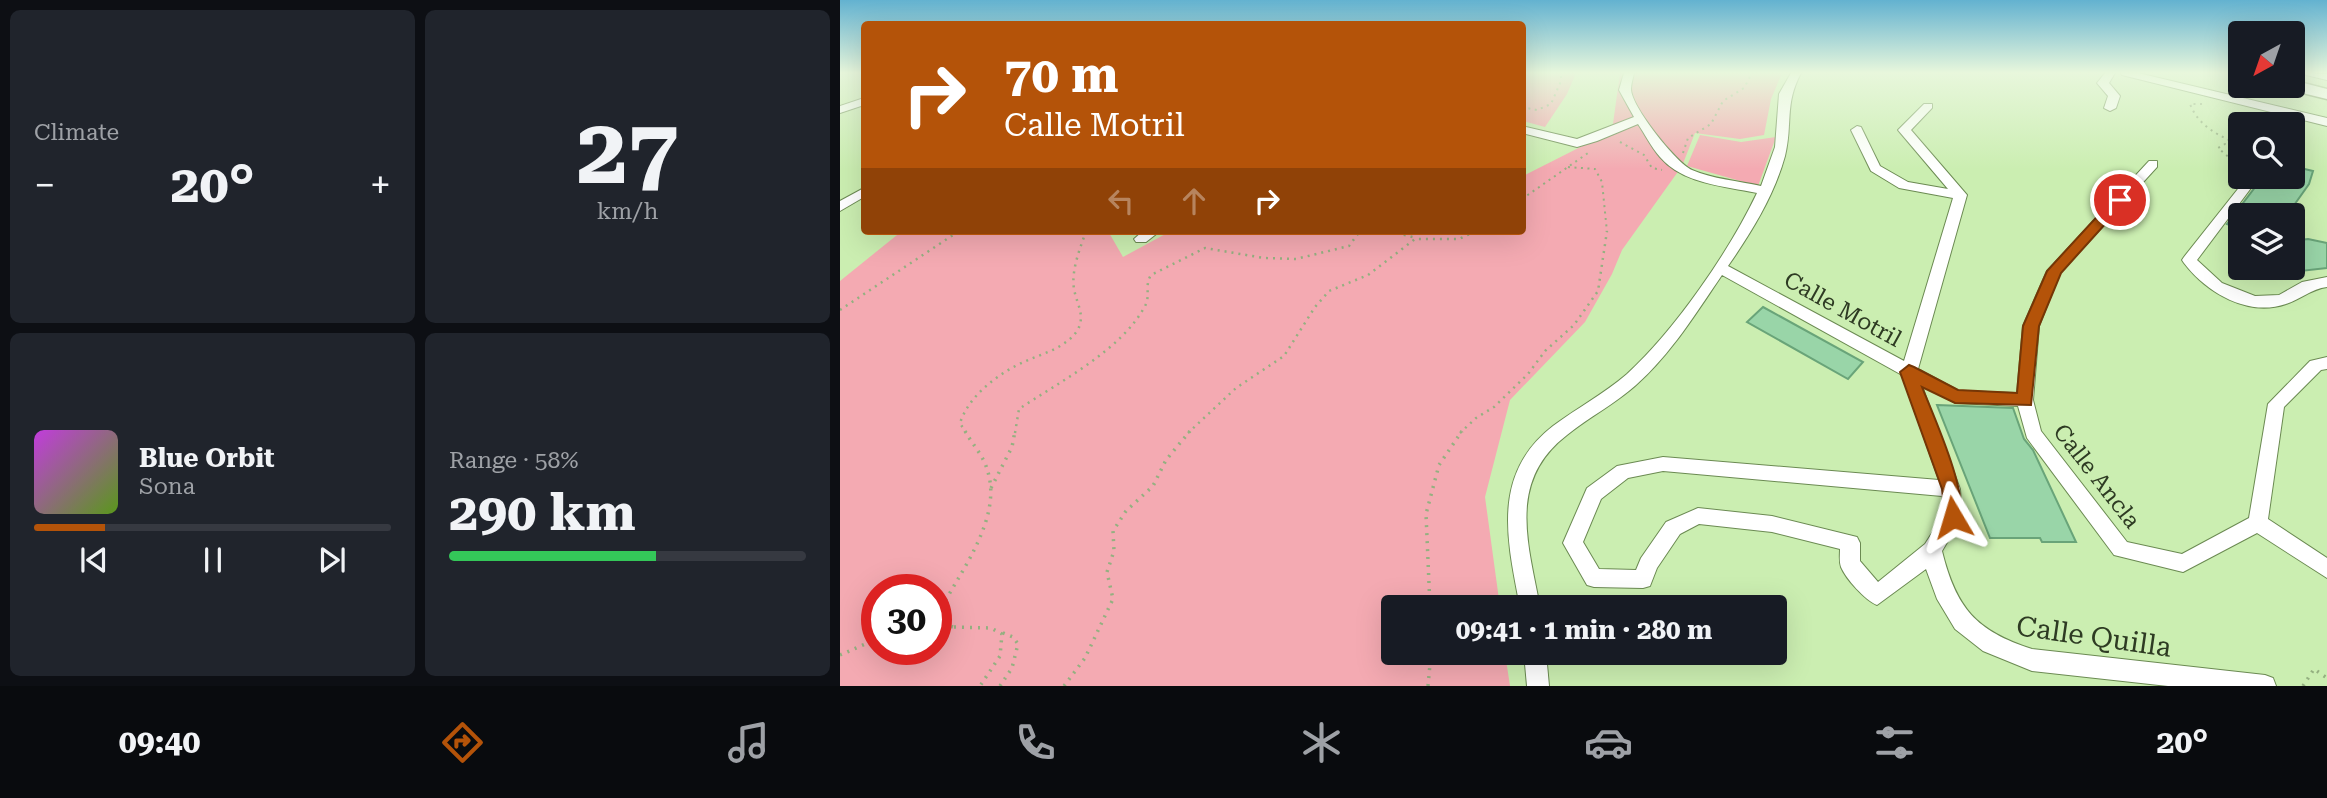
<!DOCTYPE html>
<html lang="en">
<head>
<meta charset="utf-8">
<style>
	:root { --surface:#171b24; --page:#20242c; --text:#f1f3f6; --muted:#9ea1a6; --line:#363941; --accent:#b45309 }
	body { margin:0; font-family:"Roboto Serif",serif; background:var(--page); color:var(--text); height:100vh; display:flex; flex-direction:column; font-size:26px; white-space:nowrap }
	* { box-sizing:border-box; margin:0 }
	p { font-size:23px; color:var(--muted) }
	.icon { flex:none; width:38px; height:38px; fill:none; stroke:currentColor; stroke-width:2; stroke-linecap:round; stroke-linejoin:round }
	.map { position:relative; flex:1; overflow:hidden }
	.sheet { display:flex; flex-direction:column; gap:10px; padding:10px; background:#0d0f14; width:840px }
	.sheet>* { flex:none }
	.guide { position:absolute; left:21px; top:21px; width:665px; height:214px; border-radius:7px; box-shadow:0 7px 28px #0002; background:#b45309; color:#fff; overflow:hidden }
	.needle { width:46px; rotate:220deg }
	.buttons { position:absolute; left:1388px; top:21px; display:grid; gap:14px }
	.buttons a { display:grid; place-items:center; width:77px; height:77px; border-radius:7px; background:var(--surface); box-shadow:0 7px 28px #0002; font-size:35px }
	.speed { position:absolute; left:21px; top:574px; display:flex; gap:14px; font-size:35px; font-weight:700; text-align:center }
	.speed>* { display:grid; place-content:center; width:91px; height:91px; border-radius:50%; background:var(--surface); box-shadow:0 7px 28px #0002; line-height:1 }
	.speed .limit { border:10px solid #d22; background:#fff; color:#111 }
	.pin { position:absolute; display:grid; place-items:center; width:60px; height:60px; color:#fff; margin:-30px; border:4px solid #fff; border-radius:50%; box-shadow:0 2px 7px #0007 }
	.me { position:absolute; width:77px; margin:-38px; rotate:353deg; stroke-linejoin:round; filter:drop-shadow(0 0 5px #0008) }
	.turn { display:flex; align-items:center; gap:24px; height:147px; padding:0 28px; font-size:32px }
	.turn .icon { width:91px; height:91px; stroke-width:2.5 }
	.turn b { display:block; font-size:49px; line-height:60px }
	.lanes { display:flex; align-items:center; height:66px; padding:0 28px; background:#0003; justify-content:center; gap:35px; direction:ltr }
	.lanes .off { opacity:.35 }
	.big { font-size:52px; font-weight:700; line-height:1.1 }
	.sheet .card { flex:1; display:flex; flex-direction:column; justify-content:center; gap:10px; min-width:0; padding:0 24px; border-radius:10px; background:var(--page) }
	.sheet .dial { align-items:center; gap:0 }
	.dial b { font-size:91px; line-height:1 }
	.song { display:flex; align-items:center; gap:21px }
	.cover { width:84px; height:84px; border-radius:10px; background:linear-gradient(135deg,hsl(290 70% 55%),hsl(90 70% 35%)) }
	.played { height:7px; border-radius:4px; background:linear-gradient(90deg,var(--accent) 20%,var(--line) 20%) }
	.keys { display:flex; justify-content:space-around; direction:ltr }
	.heat { display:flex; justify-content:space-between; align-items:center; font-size:38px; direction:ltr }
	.charge { height:10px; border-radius:5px; background:linear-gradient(90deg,#34c759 58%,var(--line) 0) }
	.sheet .tiles { flex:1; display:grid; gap:10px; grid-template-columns:repeat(2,1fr) }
	.trip { position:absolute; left:541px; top:595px; width:406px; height:70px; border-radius:7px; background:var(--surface); box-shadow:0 7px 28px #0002; font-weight:700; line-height:70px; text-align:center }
	.tab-bar { display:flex; height:112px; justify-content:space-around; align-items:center; background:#090b0e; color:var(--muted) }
	.tab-bar .icon { width:49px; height:49px }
	.tab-bar .active { color:var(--accent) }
	.tab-bar b { font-size:32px; color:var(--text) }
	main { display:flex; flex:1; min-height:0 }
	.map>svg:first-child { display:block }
	.green { fill:#f4aab2; fill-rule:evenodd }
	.building { fill:#99d5a8; stroke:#69a479; stroke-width:2 }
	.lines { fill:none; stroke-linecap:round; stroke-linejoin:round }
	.street-casing { stroke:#6b8a52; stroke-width:2 }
	.primary-casing { stroke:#6b8a52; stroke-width:3 }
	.path-far2 { stroke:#94b080; stroke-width:2; stroke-dasharray:2 4.5; stroke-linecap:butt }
	.path-far1 { stroke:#94b080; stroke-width:2.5; stroke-dasharray:2 5; stroke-linecap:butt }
	.path { stroke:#94b080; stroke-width:3.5; stroke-dasharray:2 6; stroke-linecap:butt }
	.street { fill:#fff; fill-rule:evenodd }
	.primary { fill:#fff; fill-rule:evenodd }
	.route { fill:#b45309; stroke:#753606; stroke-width:2 }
	.labels { text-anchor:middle; stroke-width:5; stroke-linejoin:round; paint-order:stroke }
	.street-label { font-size:23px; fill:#2e3b23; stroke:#cbeeb1 }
	.near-street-label { font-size:28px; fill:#2e3b23; stroke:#cbeeb1 }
</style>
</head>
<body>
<main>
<section class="sheet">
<div class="tiles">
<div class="card"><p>Climate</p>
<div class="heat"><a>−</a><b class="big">20°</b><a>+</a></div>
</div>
<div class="card dial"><b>27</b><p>km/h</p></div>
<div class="card">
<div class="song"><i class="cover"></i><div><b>Blue Orbit</b><p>Sona</p></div></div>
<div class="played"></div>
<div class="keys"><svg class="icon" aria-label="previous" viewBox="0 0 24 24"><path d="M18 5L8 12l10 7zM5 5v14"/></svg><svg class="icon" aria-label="pause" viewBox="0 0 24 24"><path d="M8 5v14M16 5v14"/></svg><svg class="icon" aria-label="next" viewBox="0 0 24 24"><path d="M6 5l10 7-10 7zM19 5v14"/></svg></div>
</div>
<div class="card"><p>Range · 58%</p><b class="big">290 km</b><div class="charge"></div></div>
</div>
</section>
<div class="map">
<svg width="1487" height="686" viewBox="0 0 1487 686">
	<rect width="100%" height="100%" fill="#cbeeb1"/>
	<g class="green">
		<path d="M682 73H736L727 94 705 127 683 121Z"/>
		<path d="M780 73H942L931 99 924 135 900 139 855 133 842 166 782 250 772 274 745 322 670 400 645 497 660 607H553V653H665L670 686H0V281L62 231H268L283 257 331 231H682L683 176 772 131ZM37 590H96V649H37Z"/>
		<path d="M860 135 901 142 936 137 918 186 847 166Z"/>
	</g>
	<g class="building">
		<path d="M1452 166 1473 171 1469 184 1447 215H1400V229L1387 224 1419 182 1420 177H1452Z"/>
		<path d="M1468 239 1487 243V268L1452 272V241Z"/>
		<path d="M923 307 1023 362 1008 379 907 322Z"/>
		<path d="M1097 405 1173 408 1184 439 1193 450 1236 542H1202L1200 538H1150Z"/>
	</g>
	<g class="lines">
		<defs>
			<g id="street">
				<path d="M784 73H794C793 78 791 84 791 89 791 106 836 163 852 170 872 179 899 181 921 186L935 147 939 94 951 73H961C944 105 953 124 945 156 934 196 911 233 888 266L1064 361 1113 198 1059 188 1031 171 1011 130 1017 126 1021 127 1040 166 1068 182 1108 189 1058 130 1084 104H1092V108L1071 130 1127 195 1078 369 1119 391 1177 393 1183 326 1207 271 1309 161H1317V167L1220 273 1199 326 1193 400 1201 431 1287 542 1342 554 1409 518 1428 404 1470 361 1487 357V369L1481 370 1444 407 1428 519 1487 558V578L1417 533 1343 572 1274 555 1187 438 1178 406 1116 403 1082 386 1120 489 1122 517 1102 551C1116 608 1136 631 1192 649L1425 675 1433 678 1436 686H1328L1192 671 1143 651 1115 629 1097 599 1086 569 1037 605C1025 600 1006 579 1001 567 999 561 1000 555 1000 549L932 532 859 524 840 534 817 568 810 586 803 588 754 587 747 585 723 543 747 488 777 466 823 457 1099 480 1062 375 882 275C856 313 831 354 796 385 775 404 749 417 727 435 667 481 688 543 700 607H680C667 540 651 474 713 426 737 408 764 394 787 374 835 330 889 252 917 193 884 186 843 184 820 157 811 147 805 134 798 124L757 141 737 147 682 133V126L737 139 794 117 779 90ZM823 471 1102 496 1103 516 1085 544 1038 582 1020 561V543L1017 537 932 516 858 508 826 522 801 558 796 570 759 569 743 542 761 499 788 478Z"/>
				<path d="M1265 73H1275L1269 83 1280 96 1276 108 1270 111 1264 108 1268 96 1257 83Z"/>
				<path d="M1281 73H1298L1487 118V126L1282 75Z"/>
				<path d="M1465 73 1487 74V80L1466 75Z"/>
				<path d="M24 98V105L0 113V106Z"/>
				<path d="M1404 177H1416L1417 180 1357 260 1382 283 1415 296 1439 295 1462 282 1487 277V287C1471 289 1461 299 1446 304 1408 317 1367 293 1344 263L1342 260 1344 257 1405 180Z"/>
				<path d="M24 188V197L0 211V201Z"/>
				<path d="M303 231H320L306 242H296L294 239Z"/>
				<path d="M684 653H706L709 686H687Z"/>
			</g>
			<path id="primary" d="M1452 80 1487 89V99L1446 89 1444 86H1452Z"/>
		</defs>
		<use href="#street" class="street-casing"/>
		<use href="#primary" class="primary-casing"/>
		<g class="path-far2">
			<path d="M1362 104H1350C1358 125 1376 134 1395 143"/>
			<path d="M682 107 697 110 711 104 721 81V73"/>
			<path d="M780 142 804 155 812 168 822 170"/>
			<path d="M843 153 848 138 871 124 883 101 904 88 912 73"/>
			<path d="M728 167 755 169 762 182 767 232"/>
			<path d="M1398 171V165L1378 148 1385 144 1400 146"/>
			<path d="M682 199 748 153"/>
			<path d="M117 232 119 231"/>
			<path d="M633 232 636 231"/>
		</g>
		<g class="path-far1">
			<path d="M557 233 576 238"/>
			<path d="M0 310 119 231"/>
			<path d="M126 433 120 423C129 395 160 372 186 361 204 353 225 348 237 331 246 316 237 305 234 289 231 270 240 249 246 231"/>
			<path d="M175 433 179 409C219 382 282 350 305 306 311 295 304 286 311 275L365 248 424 258 456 259 509 246 520 231"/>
			<path d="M348 433 396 388 444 356 475 307 489 291 528 275 575 239H619L636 231"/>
			<path d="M620 433 636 418 654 407 688 374 705 351 734 325 758 291 767 231"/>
		</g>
		<g class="path">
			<path d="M151 488 172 447 175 431"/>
			<path d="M590 607 586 514 599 465 622 431"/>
			<path d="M113 627 97 621 98 614C119 573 164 518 147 469 143 455 132 444 125 431"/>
			<path d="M114 627 151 628 162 634 160 656 140 686"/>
			<path d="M96 628 107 627"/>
			<path d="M0 655 37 639"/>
			<path d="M160 686 172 668 178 644 173 637 161 632"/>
			<path d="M224 686 245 658 273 599 267 572 274 551 273 531 286 511 313 486 326 460 350 431"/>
			<path d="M588 686 591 653"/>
			<path d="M1463 686 1474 669 1487 678"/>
		</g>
		<use href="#street" class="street"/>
		<use href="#primary" class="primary"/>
	</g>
	<linearGradient id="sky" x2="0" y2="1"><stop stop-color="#63b2d0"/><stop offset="0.43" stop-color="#e8f7dc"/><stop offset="1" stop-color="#e8f7dc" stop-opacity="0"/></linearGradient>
	<rect width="1487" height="169" fill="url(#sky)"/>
	<path class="route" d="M1280 195 1285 197V202L1221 273 1199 326 1191 405 1115 403 1082 387C1093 415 1131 498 1119 523L1113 525 1106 523 1102 489 1060 372 1069 365 1074 367 1118 390 1177 393 1183 326 1207 271 1275 197Z"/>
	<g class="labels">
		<g class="street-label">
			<text transform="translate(1003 309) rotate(29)" y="8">Calle Motril</text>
			<text transform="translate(1257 476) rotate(52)" y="8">Calle Ancla</text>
		</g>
		<g class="near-street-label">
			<text transform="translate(1254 636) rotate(8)" y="10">Calle Quilla</text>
		</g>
	</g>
</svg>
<div class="buttons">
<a><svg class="needle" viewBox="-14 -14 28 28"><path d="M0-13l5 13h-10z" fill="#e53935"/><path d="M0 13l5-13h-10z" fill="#9ea1a6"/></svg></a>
<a><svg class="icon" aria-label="search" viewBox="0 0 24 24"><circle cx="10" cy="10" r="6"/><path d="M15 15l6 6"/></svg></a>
<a><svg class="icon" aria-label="layers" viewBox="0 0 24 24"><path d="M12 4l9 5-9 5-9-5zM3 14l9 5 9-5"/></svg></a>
</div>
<div class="speed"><div class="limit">30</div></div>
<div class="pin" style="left:1280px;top:200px;background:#d93025"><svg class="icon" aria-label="arrive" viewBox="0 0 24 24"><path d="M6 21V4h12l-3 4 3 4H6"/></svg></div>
<svg class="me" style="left:1113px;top:517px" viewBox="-20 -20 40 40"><path d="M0-17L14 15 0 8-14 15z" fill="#b45309" stroke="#fff" stroke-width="4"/></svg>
<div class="trip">09:41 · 1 min · 280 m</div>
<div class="guide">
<div class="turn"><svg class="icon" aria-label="right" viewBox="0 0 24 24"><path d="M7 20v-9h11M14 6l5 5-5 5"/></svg><div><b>70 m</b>Calle Motril</div></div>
<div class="lanes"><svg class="icon off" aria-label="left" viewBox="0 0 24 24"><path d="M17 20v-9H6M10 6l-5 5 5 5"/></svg><svg class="icon off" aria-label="ahead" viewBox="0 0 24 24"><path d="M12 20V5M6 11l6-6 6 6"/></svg><svg class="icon" aria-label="right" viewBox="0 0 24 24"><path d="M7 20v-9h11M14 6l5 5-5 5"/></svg></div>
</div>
</div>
</main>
<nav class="tab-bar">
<b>09:40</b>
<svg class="icon active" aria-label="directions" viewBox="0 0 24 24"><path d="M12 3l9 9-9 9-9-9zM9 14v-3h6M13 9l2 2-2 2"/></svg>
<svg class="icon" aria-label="music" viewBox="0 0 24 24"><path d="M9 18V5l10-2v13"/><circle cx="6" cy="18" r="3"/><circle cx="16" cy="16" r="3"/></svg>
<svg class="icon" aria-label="phone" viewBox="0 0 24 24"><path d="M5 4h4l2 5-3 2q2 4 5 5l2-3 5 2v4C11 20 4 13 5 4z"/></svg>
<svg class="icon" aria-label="climate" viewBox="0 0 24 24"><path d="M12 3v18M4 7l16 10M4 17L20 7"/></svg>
<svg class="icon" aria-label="car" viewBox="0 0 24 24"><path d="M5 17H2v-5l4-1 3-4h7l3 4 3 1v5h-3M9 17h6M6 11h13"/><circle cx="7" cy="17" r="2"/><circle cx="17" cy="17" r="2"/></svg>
<svg class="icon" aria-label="filters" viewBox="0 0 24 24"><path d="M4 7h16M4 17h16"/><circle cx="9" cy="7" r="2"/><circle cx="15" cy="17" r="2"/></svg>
<b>20°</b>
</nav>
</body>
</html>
